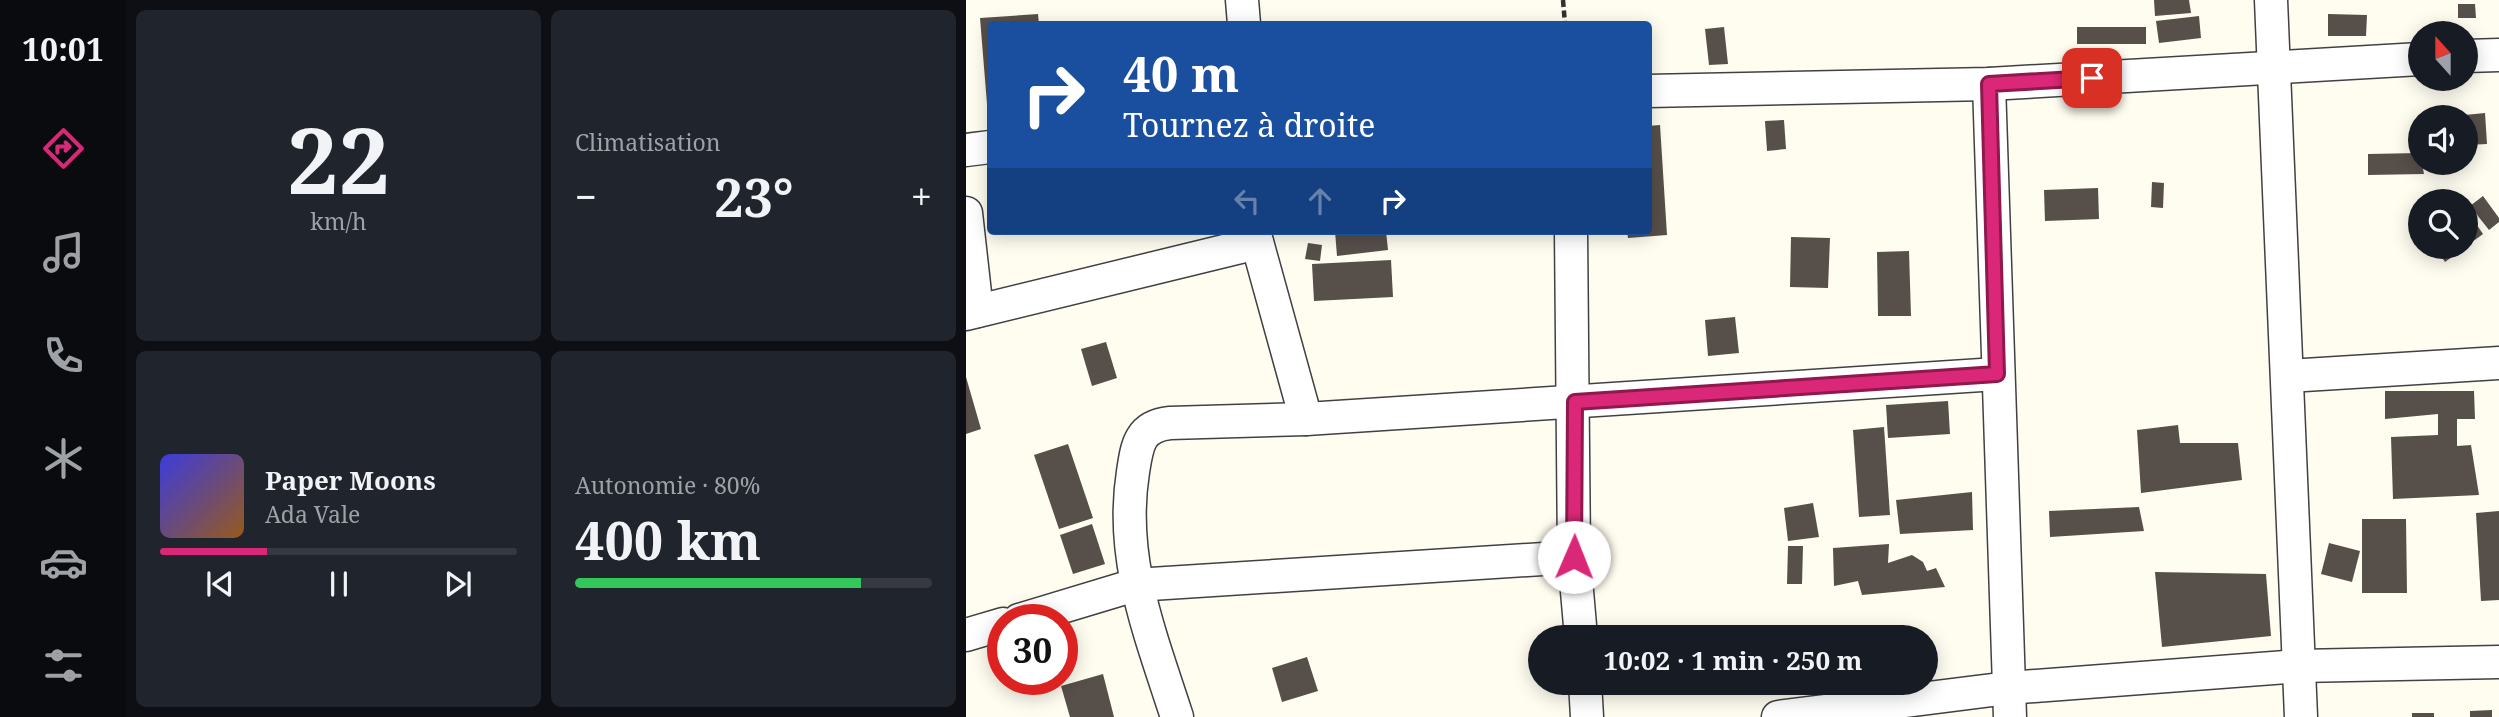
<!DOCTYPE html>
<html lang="fr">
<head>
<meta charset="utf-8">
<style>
	:root { --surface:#171b24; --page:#20242c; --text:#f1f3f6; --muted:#9ea1a6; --line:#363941; --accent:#db2777 }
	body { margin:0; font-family:"Noto Serif",serif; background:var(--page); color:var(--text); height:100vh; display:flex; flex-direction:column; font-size:26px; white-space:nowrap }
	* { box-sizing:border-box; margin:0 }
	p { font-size:23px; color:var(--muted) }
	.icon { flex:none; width:38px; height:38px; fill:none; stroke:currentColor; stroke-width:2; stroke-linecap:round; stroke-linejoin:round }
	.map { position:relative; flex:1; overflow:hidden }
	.drawer { display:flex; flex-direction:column; gap:10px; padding:10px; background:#0d0f14; width:840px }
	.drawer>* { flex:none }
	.banner { position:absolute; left:21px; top:21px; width:665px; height:214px; border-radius:7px; box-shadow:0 4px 18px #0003; background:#1a4fa0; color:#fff; overflow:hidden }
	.needle { width:46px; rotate:339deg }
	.tools { position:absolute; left:1442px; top:21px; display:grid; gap:14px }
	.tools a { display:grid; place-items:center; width:70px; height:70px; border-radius:50%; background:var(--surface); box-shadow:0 4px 18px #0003; font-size:35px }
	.speed { position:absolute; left:21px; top:604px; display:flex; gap:14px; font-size:35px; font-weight:700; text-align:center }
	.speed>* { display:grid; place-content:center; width:91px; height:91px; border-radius:50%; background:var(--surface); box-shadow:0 4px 18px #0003; line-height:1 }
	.speed .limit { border:10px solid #d22; background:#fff; color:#111 }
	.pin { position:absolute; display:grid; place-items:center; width:60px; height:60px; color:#fff; margin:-30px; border-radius:14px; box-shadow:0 4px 10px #0006 }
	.me { position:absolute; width:77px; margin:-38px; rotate:1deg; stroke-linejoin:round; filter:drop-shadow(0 0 5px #0008) }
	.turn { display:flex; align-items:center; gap:24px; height:147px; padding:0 21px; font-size:32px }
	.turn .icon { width:91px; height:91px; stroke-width:2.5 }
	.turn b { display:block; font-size:49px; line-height:60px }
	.lanes { display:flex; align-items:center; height:66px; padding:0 21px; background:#0003; justify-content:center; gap:35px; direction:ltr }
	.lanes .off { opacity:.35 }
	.big { font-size:52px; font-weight:700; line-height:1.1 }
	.drawer .card { flex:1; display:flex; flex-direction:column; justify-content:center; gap:10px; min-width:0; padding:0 24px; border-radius:10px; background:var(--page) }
	.drawer .dial { align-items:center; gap:0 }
	.dial b { font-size:91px; line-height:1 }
	.song { display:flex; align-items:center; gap:21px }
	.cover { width:84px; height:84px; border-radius:10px; background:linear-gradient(135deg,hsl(240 70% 55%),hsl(30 70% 35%)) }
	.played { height:7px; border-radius:4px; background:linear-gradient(90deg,var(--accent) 30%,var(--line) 30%) }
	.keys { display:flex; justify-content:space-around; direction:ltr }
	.heat { display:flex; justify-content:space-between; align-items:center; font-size:38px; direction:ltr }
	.charge { height:10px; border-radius:5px; background:linear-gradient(90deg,#34c759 80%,var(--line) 0) }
	.drawer .tiles { flex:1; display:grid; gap:10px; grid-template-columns:repeat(2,1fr) }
	.trip { position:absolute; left:562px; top:625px; width:410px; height:70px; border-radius:35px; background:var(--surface); box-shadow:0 4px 18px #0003; font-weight:700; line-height:70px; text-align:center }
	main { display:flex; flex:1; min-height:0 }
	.tab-bar { display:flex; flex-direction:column; width:126px; justify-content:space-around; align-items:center; background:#090b0e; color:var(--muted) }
	.tab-bar .icon { width:49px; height:49px }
	.tab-bar .current { color:var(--accent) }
	.tab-bar b { font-size:32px; color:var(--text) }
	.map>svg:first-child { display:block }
	.building { fill:#574f4a }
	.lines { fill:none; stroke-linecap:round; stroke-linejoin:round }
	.minor-casing { stroke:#414141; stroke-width:35 }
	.path { stroke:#303030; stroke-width:4.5; stroke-dasharray:7 3.5; stroke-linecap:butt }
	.minor { stroke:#fff; stroke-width:32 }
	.route-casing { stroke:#8e194d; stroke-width:18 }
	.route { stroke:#db2777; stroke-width:12 }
</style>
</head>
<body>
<main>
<nav class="tab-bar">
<b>10:01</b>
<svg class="icon current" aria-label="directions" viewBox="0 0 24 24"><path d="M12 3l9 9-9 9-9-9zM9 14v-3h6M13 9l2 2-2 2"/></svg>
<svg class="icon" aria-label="music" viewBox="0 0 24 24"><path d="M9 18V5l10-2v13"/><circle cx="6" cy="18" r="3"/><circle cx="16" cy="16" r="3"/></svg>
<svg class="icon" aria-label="phone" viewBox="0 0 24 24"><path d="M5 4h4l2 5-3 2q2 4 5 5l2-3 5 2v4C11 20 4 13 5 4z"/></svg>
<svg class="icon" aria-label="climate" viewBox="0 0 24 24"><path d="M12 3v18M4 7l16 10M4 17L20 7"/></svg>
<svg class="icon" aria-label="car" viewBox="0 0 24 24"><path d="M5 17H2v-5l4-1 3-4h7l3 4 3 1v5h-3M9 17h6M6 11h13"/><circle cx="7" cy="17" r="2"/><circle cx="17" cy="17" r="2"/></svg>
<svg class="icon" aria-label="filters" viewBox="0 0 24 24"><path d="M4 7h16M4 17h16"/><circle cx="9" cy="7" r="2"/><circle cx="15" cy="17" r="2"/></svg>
</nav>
<section class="drawer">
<div class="tiles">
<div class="card dial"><b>22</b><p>km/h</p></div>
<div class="card"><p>Climatisation</p>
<div class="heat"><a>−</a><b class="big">23°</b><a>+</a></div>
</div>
<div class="card">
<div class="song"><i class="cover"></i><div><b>Paper Moons</b><p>Ada Vale</p></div></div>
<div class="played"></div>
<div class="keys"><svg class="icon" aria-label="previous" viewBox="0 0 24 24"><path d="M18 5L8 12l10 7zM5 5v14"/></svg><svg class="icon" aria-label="pause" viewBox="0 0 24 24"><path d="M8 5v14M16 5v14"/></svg><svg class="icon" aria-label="next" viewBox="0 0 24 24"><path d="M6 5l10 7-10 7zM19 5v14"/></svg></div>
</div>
<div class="card"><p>Autonomie · 80%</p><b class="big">400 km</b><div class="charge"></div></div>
</div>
</section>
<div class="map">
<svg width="1533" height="717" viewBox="0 0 1533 717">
	<rect width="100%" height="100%" fill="#fffcf0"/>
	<g class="building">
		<path d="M1188 0H1223L1225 13 1189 16Z"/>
		<path d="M1492 4H1509L1510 18H1492Z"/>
		<path d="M72 14 73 24H24V103L21 104 14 18Z"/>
		<path d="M1362 14 1401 15 1400 36H1362Z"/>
		<path d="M1233 16 1235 38 1193 43 1190 21Z"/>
		<path d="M758 27 762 64 743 65 739 29Z"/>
		<rect x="1111" y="27" width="69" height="17"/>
		<path d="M1519 113 1521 144 1500 145V117H1478Z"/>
		<path d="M818 120 820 149 801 151 799 121Z"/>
		<path d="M694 125 701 235 662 238 661 231H682V126Z"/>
		<path d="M1454 153 1458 174 1402 175V154Z"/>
		<path d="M1186 182 1198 183 1197 208 1185 207Z"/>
		<path d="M1132 188 1133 219 1079 221 1078 190Z"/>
		<path d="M1517 196 1533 218V222L1523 230 1504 206Z"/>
		<path d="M1500 209 1517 234 1479 262 1469 247H1500Z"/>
		<path d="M369 231H420L422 250 371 256Z"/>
		<path d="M825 237 864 238 862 288 824 287Z"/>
		<path d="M342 243 356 245 354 261 339 259Z"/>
		<path d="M943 251 945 316H912L911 252Z"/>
		<path d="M425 260 427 297 348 301 346 264Z"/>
		<path d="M769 317 773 353 742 356 739 320Z"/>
		<path d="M140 342 151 378 126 386 115 349Z"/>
		<path d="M0 377 15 429 0 434Z"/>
		<path d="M1419 391H1508L1509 419H1491V446L1505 445 1513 495 1427 499 1425 437 1472 435V414L1419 419Z"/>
		<path d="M982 401 984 434 922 438 920 405Z"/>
		<path d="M1212 425 1214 443H1272L1276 480 1175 493 1171 430Z"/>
		<path d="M918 427 924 515 893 517 887 430Z"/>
		<path d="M102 444 127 518 93 529 68 455Z"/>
		<path d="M1006 492 1007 530 934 534 930 500Z"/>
		<path d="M847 503 853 537 822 541 818 508Z"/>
		<path d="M1173 507 1178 531 1084 537 1083 511Z"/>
		<path d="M1533 511V600L1515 601 1510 513Z"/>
		<path d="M1396 519H1440L1441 593H1396Z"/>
		<path d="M126 524 139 564 107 574 94 535Z"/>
		<path d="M1363 543 1394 551 1386 582 1355 574Z"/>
		<path d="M923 544 922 563 946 555 957 562 961 571 970 568 979 587 896 595 892 581 868 586 867 548Z"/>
		<path d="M822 546H837L836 584H821Z"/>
		<path d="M1189 572 1300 574 1305 636 1196 647Z"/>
		<path d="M341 657 352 691 316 702 306 668Z"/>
		<path d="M137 674 148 717H104L95 686Z"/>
		<path d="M1526 710V717H1504V711Z"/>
		<rect x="1446" y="713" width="22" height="4"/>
	</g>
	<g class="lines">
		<defs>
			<g id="minor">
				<path d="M276 0 278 24"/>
				<path d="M1305 0 1335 717"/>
				<path d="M1500 56 1533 55"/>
				<path d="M1023 84 1044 717"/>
				<path d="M682 91 1023 84 1454 59"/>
				<path d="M0 150 24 147"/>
				<path d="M0 213 11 311"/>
				<path d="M288 231 340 419"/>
				<path d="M605 231 608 557 615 637"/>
				<path d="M0 314 291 243"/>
				<path d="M1322 376 1533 363"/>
				<path d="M53 620 169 585 608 557"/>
				<path d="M0 635 37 624"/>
				<path d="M619 682 621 717"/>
				<path d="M211 717C185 636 153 559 167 472 171 446 173 426 204 423L340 419 1031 374"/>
				<path d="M812 717 1042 688 1333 666 1533 662"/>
			</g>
		</defs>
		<use href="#minor" class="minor-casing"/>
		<path class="path" d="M597 0 599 24"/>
		<use href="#minor" class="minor"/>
	</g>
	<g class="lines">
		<defs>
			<path id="route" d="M608 557 609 402 1031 374 1023 84 1126 78"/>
		</defs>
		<use href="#route" class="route-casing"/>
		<use href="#route" class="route"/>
	</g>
</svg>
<div class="tools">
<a><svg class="needle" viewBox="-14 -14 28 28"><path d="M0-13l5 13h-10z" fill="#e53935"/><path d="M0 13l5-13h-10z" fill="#9ea1a6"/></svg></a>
<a><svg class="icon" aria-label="sound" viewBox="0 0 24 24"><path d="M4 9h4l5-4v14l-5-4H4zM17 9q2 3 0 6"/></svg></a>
<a><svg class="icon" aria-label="search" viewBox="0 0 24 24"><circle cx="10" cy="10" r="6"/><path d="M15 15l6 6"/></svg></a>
</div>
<div class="speed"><div class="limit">30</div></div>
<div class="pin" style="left:1126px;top:78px;background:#d93025"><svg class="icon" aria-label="arrive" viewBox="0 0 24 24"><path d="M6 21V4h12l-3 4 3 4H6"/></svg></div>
<svg class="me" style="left:608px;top:557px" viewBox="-20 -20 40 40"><circle r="19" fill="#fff"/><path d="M0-13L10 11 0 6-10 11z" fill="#db2777"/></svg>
<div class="trip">10:02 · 1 min · 250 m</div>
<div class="banner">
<div class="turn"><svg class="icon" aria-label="right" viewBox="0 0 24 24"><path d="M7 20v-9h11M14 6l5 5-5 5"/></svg><div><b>40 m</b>Tournez à droite</div></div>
<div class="lanes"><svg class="icon off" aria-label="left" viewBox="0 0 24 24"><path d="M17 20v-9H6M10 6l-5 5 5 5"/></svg><svg class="icon off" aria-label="ahead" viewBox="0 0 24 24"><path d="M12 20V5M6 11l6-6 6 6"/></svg><svg class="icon" aria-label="right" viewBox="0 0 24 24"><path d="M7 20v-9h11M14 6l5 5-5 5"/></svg></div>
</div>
</div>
</main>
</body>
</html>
